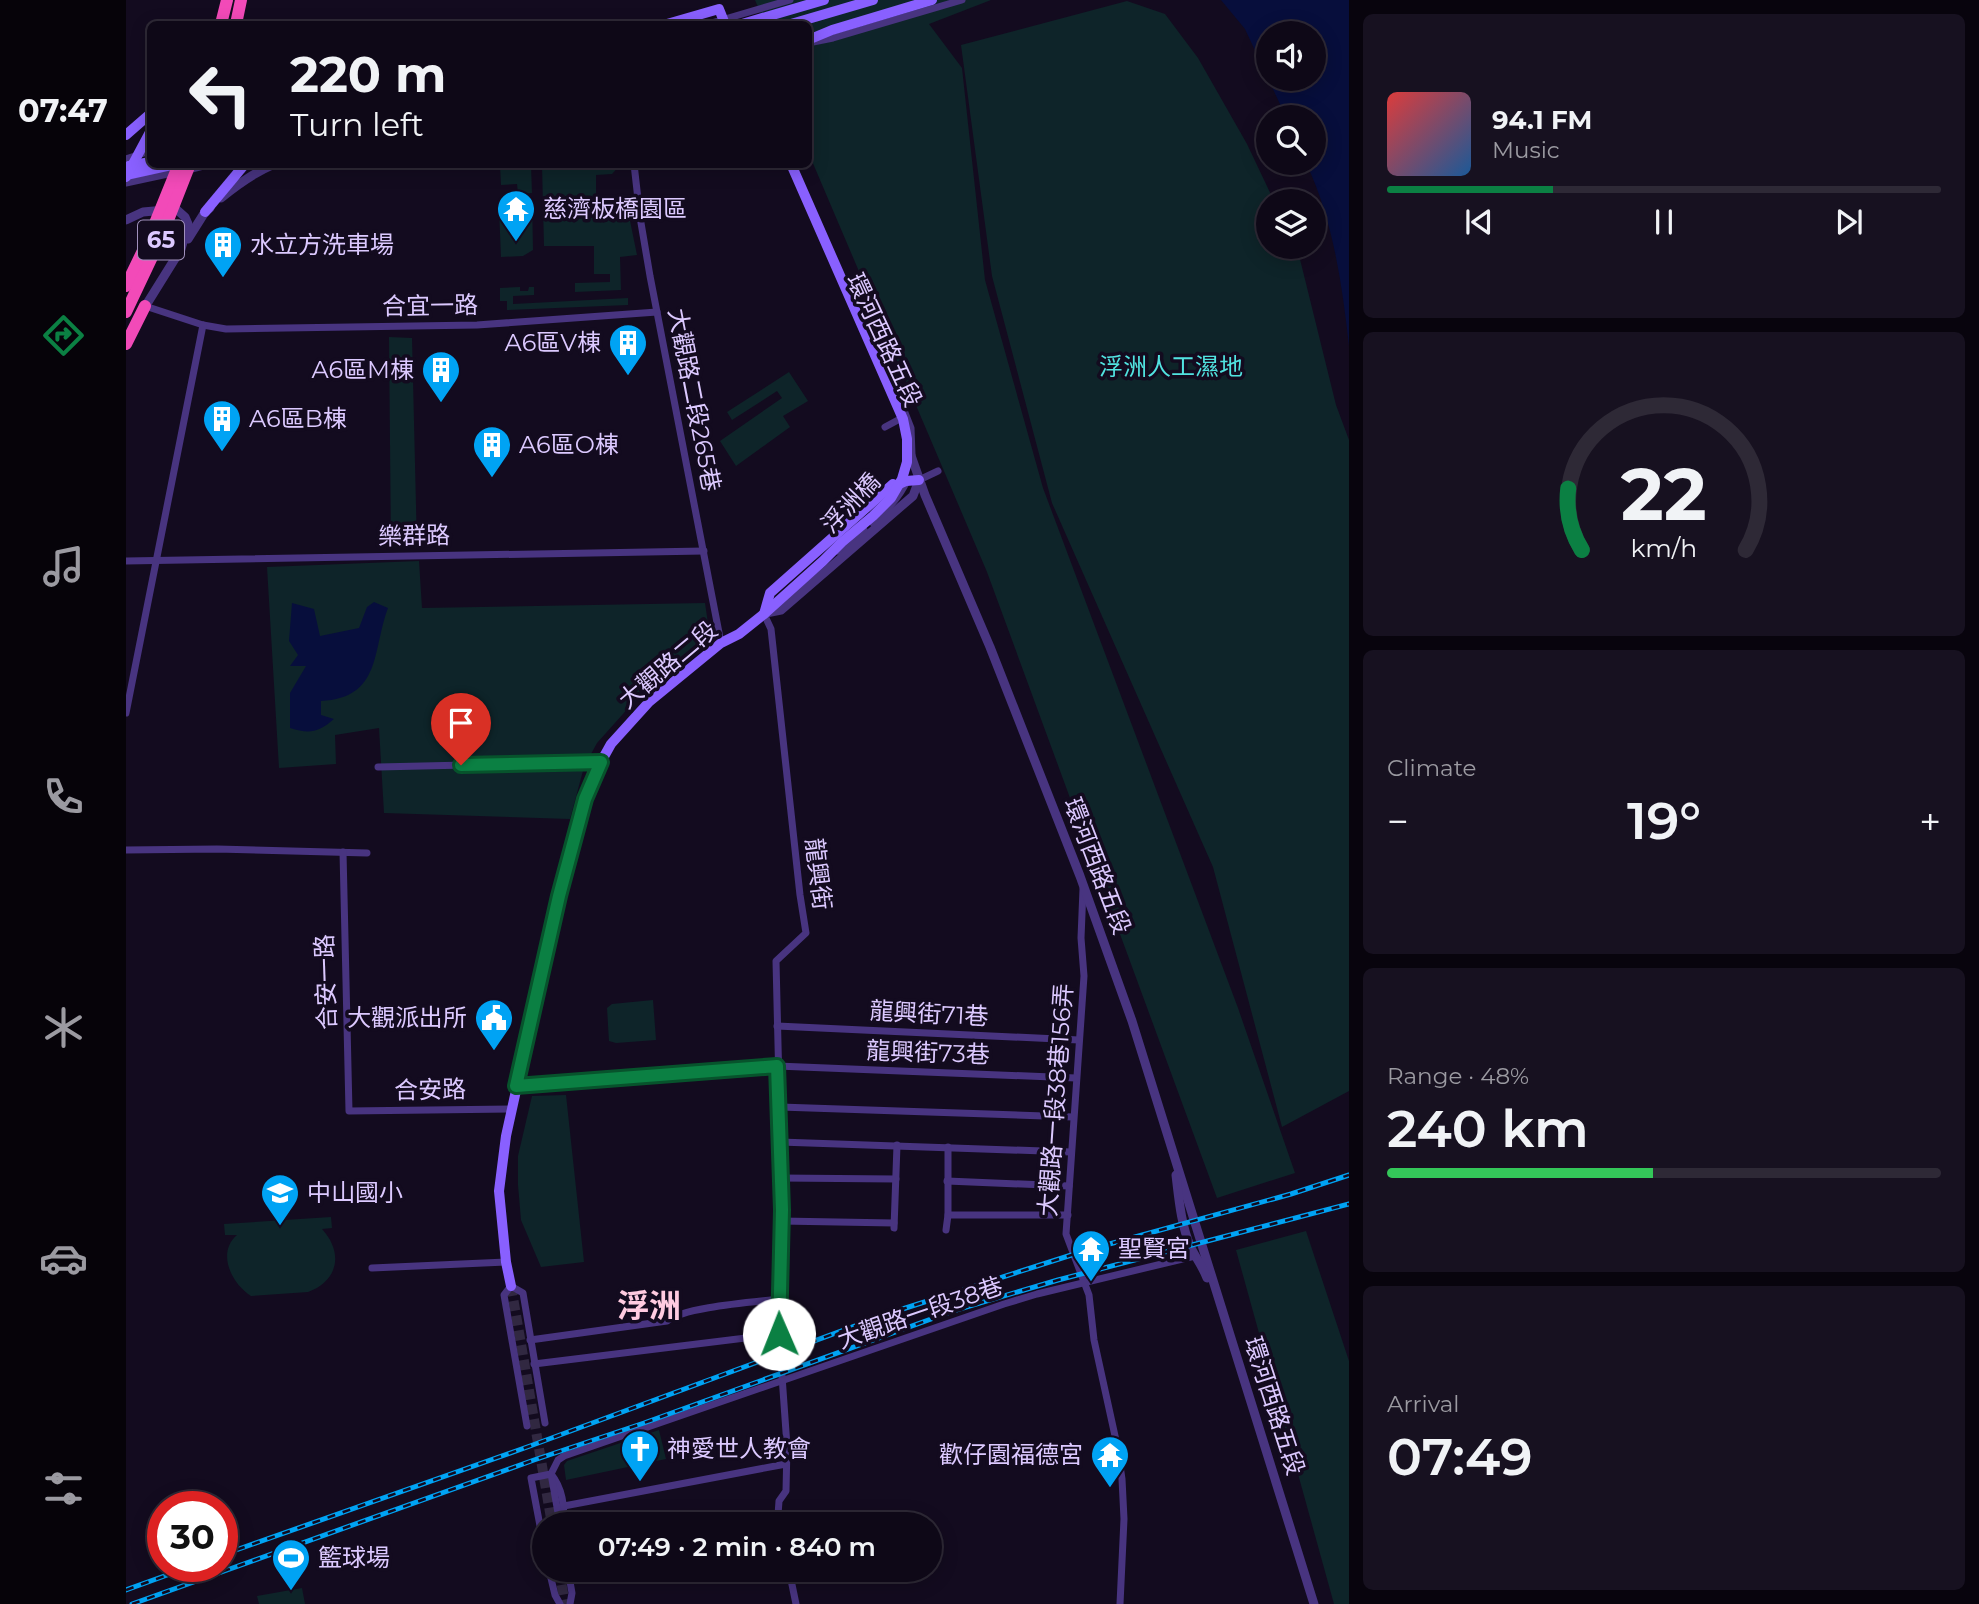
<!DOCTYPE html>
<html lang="en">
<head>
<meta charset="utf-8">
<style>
	:root { --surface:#0e0817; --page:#171120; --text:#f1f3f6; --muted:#9b9aa1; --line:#2e2936; --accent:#0b8043 }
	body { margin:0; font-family:Montserrat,"Noto Sans TC",sans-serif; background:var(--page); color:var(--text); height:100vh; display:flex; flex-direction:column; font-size:26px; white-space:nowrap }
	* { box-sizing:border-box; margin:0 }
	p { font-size:23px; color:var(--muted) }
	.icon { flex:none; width:38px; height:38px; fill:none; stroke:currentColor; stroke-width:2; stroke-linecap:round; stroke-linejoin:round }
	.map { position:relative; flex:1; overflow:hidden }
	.details { display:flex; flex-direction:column; gap:14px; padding:14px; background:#08040d; width:630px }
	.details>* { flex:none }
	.top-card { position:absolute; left:21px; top:21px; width:665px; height:147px; border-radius:10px; box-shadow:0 4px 18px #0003,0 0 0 2px var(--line); background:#0e0817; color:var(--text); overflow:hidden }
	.controls { position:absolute; left:1130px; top:21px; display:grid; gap:14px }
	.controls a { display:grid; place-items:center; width:70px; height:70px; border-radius:50%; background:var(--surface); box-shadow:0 4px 18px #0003,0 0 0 2px var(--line); font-size:35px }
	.speed { position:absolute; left:21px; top:1491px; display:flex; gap:14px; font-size:35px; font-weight:700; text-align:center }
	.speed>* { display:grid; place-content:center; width:91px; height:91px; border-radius:50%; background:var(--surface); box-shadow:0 4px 18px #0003,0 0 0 2px var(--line); line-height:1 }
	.speed .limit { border:10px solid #d22; background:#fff; color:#111 }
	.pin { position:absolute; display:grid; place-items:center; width:60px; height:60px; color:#fff; margin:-72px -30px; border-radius:50% 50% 50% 0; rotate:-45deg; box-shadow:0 0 7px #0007 }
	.pin .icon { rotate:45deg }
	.me { position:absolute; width:77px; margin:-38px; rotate:359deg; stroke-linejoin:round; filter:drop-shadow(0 0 5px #0008) }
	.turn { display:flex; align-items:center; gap:24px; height:147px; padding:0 28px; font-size:32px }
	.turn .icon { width:91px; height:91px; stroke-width:2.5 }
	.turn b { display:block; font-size:49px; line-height:60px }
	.big { font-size:52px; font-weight:600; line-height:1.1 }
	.details .tile { flex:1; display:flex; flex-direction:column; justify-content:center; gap:10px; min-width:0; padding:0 24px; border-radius:10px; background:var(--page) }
	.details .dial { align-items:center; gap:0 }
	.dial svg { height:182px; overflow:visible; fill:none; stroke:var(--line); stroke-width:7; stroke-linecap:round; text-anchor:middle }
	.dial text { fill:var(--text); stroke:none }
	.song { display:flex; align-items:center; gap:21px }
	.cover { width:84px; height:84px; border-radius:10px; background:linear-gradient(135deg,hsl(0 70% 55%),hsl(210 70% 35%)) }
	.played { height:7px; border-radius:4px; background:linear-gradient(90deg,var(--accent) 30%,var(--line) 30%) }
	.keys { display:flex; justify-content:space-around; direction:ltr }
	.heat { display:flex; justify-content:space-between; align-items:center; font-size:38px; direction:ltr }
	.charge { height:10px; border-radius:5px; background:linear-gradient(90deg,#34c759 48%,var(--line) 0) }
	.trip { position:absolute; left:406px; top:1512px; width:410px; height:70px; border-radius:35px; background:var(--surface); box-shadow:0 4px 18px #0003,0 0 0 2px var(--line); font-weight:600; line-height:70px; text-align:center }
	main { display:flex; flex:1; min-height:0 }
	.dock { display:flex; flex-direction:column; width:126px; justify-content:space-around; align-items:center; background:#060309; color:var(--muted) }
	.dock .icon { width:49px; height:49px }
	.dock .current { color:var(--accent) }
	.dock b { font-size:32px; color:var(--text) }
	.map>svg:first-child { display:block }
	.green { fill:#0e2429 }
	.water { fill:#070e3c; fill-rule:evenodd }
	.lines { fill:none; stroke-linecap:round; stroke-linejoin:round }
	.secondary-tunnel { stroke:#312841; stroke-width:10; stroke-dasharray:10 5; stroke-linecap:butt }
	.minor { stroke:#483480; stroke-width:7 }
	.tertiary { stroke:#483480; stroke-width:9 }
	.secondary { stroke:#8960ff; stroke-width:10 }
	.trunk { stroke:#f24ab8; stroke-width:12 }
	.rail-casing { stroke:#00a3f4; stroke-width:5 }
	.rail { stroke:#130b1f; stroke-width:2.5; stroke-dasharray:8; stroke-linecap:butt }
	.route-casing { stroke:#07532c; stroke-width:18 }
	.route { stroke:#0b8043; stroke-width:12 }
	.labels { text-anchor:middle; stroke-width:7; stroke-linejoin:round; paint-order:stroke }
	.shield { fill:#130b1f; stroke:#a090bc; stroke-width:2 }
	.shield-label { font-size:23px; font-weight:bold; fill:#dcc9ff }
	.poi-label { font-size:24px; fill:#dcc9ff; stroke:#130b1f; text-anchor:start }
	.street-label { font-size:24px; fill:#dcc9ff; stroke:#130b1f }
	.park-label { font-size:24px; fill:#51e3e0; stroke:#130b1f }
	.district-label { font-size:32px; font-weight:bold; fill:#ffcbe0; stroke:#130b1f }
</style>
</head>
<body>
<main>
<nav class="dock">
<b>07:47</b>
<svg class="icon current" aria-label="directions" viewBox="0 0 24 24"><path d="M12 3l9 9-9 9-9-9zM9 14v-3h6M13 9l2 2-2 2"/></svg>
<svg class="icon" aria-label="music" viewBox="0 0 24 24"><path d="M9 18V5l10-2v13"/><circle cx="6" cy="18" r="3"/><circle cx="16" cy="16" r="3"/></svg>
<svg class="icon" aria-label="phone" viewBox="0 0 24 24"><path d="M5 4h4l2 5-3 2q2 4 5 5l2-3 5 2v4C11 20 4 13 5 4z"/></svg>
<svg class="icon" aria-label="climate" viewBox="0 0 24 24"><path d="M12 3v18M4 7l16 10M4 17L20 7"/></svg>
<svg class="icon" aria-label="car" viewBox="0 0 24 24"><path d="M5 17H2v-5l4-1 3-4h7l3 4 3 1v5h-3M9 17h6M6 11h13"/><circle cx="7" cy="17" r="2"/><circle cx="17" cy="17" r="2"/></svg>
<svg class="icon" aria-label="filters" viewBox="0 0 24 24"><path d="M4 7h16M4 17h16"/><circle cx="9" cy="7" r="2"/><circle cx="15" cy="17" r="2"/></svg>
</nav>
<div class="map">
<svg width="1223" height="1604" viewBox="0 0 1223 1604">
	<rect width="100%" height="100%" fill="#130b1f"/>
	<g class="green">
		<path d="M629 0H865L803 24 836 68 859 280 917 488 1112 1008 1169 1173 1091 1198 861 572 683 154 682 24H639Z"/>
		<path d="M1001 1 1039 14 1072 58 1121 144 1148 201H1143V247H1171L1210 405 1223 440V1091L1156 1127 1087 867 926 503 866 276 835 45Z"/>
		<path d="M374 165H405L406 193 392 194 391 184 375 185Z"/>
		<path d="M416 165H494L486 174 470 175V195L475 200 470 205V222H481L487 210 502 211 511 255 494 257 495 290 449 292V283L484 282V274H468V246H418Z"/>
		<path d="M393 199H406L407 250 397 256 375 257 373 209H393Z"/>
		<path d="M394 287V291H402L403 287H408V295L387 296V304L502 298V305L381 310V301H374V288Z"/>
		<path d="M263 337 286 338 291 548 265 547Z"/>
		<path d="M663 372 682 401 657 416 664 427 610 466 594 441 656 398 651 391 606 420 601 412Z"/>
		<path d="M293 561 296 608 579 603 584 637 505 705 471 743 458 767 444 819 258 813 253 728 209 735 210 764 153 768 141 567Z"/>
		<path d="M527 1000 530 1040 490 1043 483 1041 481 1008 486 1004Z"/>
		<path d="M440 1095 458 1262 415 1267 395 1220 392 1185V1156L406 1096Z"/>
		<path d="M205 1217 206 1228 196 1229C218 1253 212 1281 182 1292L125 1296C106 1284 90 1253 111 1235H99L98 1224Z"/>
		<path d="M1180 1231 1223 1361V1604H1208L1110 1250Z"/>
		<path d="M533 1430 540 1459 440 1480 438 1465 441 1461Z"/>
		<path d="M176 1588 179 1604H133L131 1596Z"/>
	</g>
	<g class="water">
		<path d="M1095 0H1223V346C1216 284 1207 219 1180 163H1188V117H1160L1119 29ZM1143 33H1188V79H1143Z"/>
		<path d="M248 602 262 608C246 650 256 698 195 701V715L208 719C192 733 183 734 164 728V693L180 666H164L172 655 163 641 166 603 188 609 194 636 233 628 241 607Z"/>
	</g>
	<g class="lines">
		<g class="secondary-tunnel">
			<path d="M385 1286 426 1524"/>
			<path d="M433 1570 439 1604"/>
		</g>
		<g class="minor">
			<path d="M582 24 664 0"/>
			<path d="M687 42 707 38 836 0"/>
			<path d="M0 159 24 151"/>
			<path d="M508 164 514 217 524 276 595 643"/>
			<path d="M62 170 85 164"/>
			<path d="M0 183 51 172"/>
			<path d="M19 306 77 325 100 329 351 325 531 312"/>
			<path d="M774 400 785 428 786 455"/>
			<path d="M759 427 772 420"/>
			<path d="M793 480 812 471"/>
			<path d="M747 523C761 510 773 498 781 481"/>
			<path d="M712 551 738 530"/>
			<path d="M0 561 578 551"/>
			<path d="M638 614 645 629 674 895 680 933 650 961 656 1210 653 1334 661 1446 660 1491 653 1501 652 1515 654 1524"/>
			<path d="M0 713 77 325"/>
			<path d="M252 767 475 762"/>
			<path d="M0 850 91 849 241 853"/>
			<path d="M217 852 223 1111 385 1109"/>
			<path d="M957 889 955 938 958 976 940 1234 963 1295 968 1340 991 1445 996 1479 998 1519 994 1604"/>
			<path d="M651 1026 953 1040"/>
			<path d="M390 1086 651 1066 950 1078"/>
			<path d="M654 1107 947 1117"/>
			<path d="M654 1142 945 1152"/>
			<path d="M654 1178 770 1179"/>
			<path d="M821 1181 943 1186"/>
			<path d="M822 1215H942"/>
			<path d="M655 1221 768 1223"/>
			<path d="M768 1228 771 1145"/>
			<path d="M820 1230 822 1215V1147"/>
			<path d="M246 1268 380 1262"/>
			<path d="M404 1340 541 1321C557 1307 629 1302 653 1299"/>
			<path d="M408 1364 653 1334"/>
			<path d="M401 1426 378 1295 385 1286 397 1293 419 1423"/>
			<path d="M425 1474 432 1460 438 1456 878 1304 911 1294 1069 1256"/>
			<path d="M425 1474C437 1489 438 1505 438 1524"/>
			<path d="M425 1474 434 1524"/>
			<path d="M438 1506 660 1464"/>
			<path d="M418 1547 405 1478 425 1474"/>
			<path d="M423 1570 429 1595 434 1604"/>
			<path d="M442 1570 446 1593 444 1604"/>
			<path d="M663 1570 670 1604"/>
		</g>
		<g class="tertiary">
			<path d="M95 198C112 184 127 173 148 164"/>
			<path d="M0 220 17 212 50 209 59 217 62 224 55 249 17 310"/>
			<path d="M62 239 79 212 84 208"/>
			<path d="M783 450 799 495 864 647 954 876 1006 1021 1188 1604"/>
			<path d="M640 613 655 610 787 496 793 480"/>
			<path d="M1050 1175C1053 1200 1055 1225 1065 1248 1070 1258 1077 1267 1081 1278"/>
		</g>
		<g class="secondary">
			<path d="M541 24 593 9 599 24"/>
			<path d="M616 24 698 0"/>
			<path d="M665 24 747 0"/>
			<path d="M682 40 706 30 806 0"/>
			<path d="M0 135 24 114"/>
			<path d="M3 166 24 162"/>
			<path d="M0 175 50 164"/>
			<path d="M0 177 24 132"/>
			<path d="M79 212 119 164"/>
			<path d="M769 486 780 481 793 480"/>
			<path d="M638 614 644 593 767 484"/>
			<path d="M385 1286 380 1262 373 1191 380 1136 433 896 459 799 475 762 485 744 523 702 595 643 613 634 638 614 697 561 716 542 747 516 765 498 776 479 781 462V439L777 419 665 164"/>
		</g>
		<g class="trunk">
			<path d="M95 24 101 0"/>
			<path d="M110 24 115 0"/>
			<path d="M0 286 23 238 53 164"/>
			<path d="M0 312 35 238 64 164"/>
			<path d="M0 344 19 306"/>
		</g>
		<defs>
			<g id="rail">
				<path d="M96 1555 404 1446 764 1313 958 1251 1165 1194 1223 1175"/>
				<path d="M0 1590 66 1566"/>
				<path d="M6 1604 408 1460 518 1423 830 1310 932 1280 1223 1204"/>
			</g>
		</defs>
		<use href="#rail" class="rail-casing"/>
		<use href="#rail" class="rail"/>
	</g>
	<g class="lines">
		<defs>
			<path id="route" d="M335 765 475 762 459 799 433 896 390 1086 651 1066 656 1210 653 1334"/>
		</defs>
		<use href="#route" class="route-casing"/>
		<use href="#route" class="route"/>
	</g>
	<defs>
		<symbol id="temple-pin" viewBox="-11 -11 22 30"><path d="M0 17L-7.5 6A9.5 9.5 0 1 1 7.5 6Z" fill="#00a3f4" stroke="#130b1f"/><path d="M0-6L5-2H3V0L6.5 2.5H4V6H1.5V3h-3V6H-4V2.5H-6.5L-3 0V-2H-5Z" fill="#fff"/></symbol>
		<symbol id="building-pin" viewBox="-11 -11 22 30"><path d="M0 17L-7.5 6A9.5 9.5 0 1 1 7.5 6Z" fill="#00a3f4" stroke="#130b1f"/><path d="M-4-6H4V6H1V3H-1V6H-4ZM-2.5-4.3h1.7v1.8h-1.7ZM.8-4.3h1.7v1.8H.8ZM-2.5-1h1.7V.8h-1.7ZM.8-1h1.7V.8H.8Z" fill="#fff"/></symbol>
		<symbol id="civic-pin" viewBox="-11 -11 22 30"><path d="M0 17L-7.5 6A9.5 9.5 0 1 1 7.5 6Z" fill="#00a3f4" stroke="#130b1f"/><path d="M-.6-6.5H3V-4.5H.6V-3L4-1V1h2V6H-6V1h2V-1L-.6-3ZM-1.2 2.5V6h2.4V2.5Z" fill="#fff"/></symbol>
		<symbol id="school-pin" viewBox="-11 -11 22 30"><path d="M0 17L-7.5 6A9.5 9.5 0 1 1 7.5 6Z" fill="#00a3f4" stroke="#130b1f"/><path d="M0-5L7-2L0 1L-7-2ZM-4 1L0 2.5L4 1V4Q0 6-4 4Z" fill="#fff"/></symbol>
		<symbol id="church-pin" viewBox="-11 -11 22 30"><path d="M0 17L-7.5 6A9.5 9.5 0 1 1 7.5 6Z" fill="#00a3f4" stroke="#130b1f"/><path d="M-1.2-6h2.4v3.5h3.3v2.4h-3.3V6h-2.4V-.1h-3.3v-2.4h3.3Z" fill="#fff"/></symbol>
		<symbol id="stadium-pin" viewBox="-11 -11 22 30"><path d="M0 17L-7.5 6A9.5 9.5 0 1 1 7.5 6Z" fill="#00a3f4" stroke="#130b1f"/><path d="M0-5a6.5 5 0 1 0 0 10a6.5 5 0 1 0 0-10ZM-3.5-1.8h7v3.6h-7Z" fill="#fff"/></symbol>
	</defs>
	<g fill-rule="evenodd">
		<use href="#temple-pin" x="368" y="187" width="44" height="60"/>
		<use href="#building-pin" x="75" y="223" width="44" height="60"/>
		<use href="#building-pin" x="480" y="321" width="44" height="60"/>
		<use href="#building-pin" x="293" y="348" width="44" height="60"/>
		<use href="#building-pin" x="74" y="397" width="44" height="60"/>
		<use href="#building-pin" x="344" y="423" width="44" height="60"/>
		<use href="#civic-pin" x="346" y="996" width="44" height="60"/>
		<use href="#school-pin" x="132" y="1171" width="44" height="60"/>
		<use href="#temple-pin" x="943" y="1227" width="44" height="60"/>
		<use href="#church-pin" x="492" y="1427" width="44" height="60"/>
		<use href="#temple-pin" x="962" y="1433" width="44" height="60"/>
		<use href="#stadium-pin" x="143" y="1536" width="44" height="60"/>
	</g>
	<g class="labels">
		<rect class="shield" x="12" y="220.5" width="46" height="39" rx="5"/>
		<g class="shield-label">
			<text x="35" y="248">65</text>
		</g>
		<g class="poi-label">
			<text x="417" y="217">慈濟板橋園區</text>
			<text x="124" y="253">水立方洗車場</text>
			<text x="475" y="351" text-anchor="end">A6區V棟</text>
			<text x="288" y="378" text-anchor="end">A6區M棟</text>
			<text x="123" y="427">A6區B棟</text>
			<text x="393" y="453">A6區O棟</text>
			<text x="341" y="1026" text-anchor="end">大觀派出所</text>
			<text x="181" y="1201">中山國小</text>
			<text x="992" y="1257">聖賢宮</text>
			<text x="541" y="1457">神愛世人教會</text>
			<text x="957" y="1463" text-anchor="end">歡仔園福德宮</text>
			<text x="192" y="1566">籃球場</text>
		</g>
		<g class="street-label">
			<text transform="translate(304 306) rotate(-1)" y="8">合宜一路</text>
			<text transform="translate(758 340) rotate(65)" y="8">環河西路五段</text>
			<text transform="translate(568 400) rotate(79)" y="8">大觀路二段265巷</text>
			<text transform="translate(725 503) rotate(-46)" y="8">浮洲橋</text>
			<text transform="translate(288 536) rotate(-1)" y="8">樂群路</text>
			<text transform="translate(542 665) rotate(-40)" y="8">大觀路二段</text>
			<text transform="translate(971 866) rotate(69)" y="8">環河西路五段</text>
			<text transform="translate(692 874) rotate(83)" y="8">龍興街</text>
			<text transform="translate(200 982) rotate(-92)" y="8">合安一路</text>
			<text transform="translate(803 1014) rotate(3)" y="8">龍興街71巷</text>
			<text transform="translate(802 1053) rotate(2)" y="8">龍興街73巷</text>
			<text transform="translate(304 1090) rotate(-1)" y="8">合安路</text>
			<text transform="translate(930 1100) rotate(-86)" y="8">大觀路一段38巷156弄</text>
			<text transform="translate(794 1313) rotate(-19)" y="8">大觀路一段38巷</text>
			<text transform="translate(1148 1406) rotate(72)" y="8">環河西路五段</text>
		</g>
		<g class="park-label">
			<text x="1045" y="375">浮洲人工濕地</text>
		</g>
		<g class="district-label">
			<text x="523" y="1317">浮洲</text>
		</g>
	</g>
</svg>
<div class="controls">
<a><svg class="icon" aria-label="sound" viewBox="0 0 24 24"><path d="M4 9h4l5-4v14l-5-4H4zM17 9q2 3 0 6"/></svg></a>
<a><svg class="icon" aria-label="search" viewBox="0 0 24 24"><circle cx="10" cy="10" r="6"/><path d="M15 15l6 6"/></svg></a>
<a><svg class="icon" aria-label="layers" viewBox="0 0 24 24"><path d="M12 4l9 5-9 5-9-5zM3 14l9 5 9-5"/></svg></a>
</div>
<div class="speed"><div class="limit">30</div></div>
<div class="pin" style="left:335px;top:765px;background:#d93025"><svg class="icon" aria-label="arrive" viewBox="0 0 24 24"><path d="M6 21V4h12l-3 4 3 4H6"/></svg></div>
<svg class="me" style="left:653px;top:1334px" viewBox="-20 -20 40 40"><circle r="19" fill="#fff"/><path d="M0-13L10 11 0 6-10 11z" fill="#0b8043"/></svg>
<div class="trip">07:49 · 2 min · 840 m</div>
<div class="top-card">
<div class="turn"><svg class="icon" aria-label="left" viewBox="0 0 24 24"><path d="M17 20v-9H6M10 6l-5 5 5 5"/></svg><div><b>220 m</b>Turn left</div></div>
</div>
</div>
<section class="details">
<div class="tile">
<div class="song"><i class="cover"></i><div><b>94.1 FM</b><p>Music</p></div></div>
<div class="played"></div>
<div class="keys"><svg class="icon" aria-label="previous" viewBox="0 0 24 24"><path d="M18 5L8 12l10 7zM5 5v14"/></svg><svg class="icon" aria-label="pause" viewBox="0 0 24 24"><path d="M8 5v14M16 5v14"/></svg><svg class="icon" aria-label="next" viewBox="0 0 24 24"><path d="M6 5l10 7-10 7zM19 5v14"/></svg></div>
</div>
<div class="tile dial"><svg viewBox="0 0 100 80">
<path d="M14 69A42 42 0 1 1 86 69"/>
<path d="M14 69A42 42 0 0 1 8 42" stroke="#0b8043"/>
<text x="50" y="56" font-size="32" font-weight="700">22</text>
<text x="50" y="72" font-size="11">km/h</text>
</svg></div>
<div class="tile"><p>Climate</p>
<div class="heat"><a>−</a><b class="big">19°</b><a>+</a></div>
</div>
<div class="tile"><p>Range · 48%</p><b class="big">240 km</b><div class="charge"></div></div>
<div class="tile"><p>Arrival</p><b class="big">07:49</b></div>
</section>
</main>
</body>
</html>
